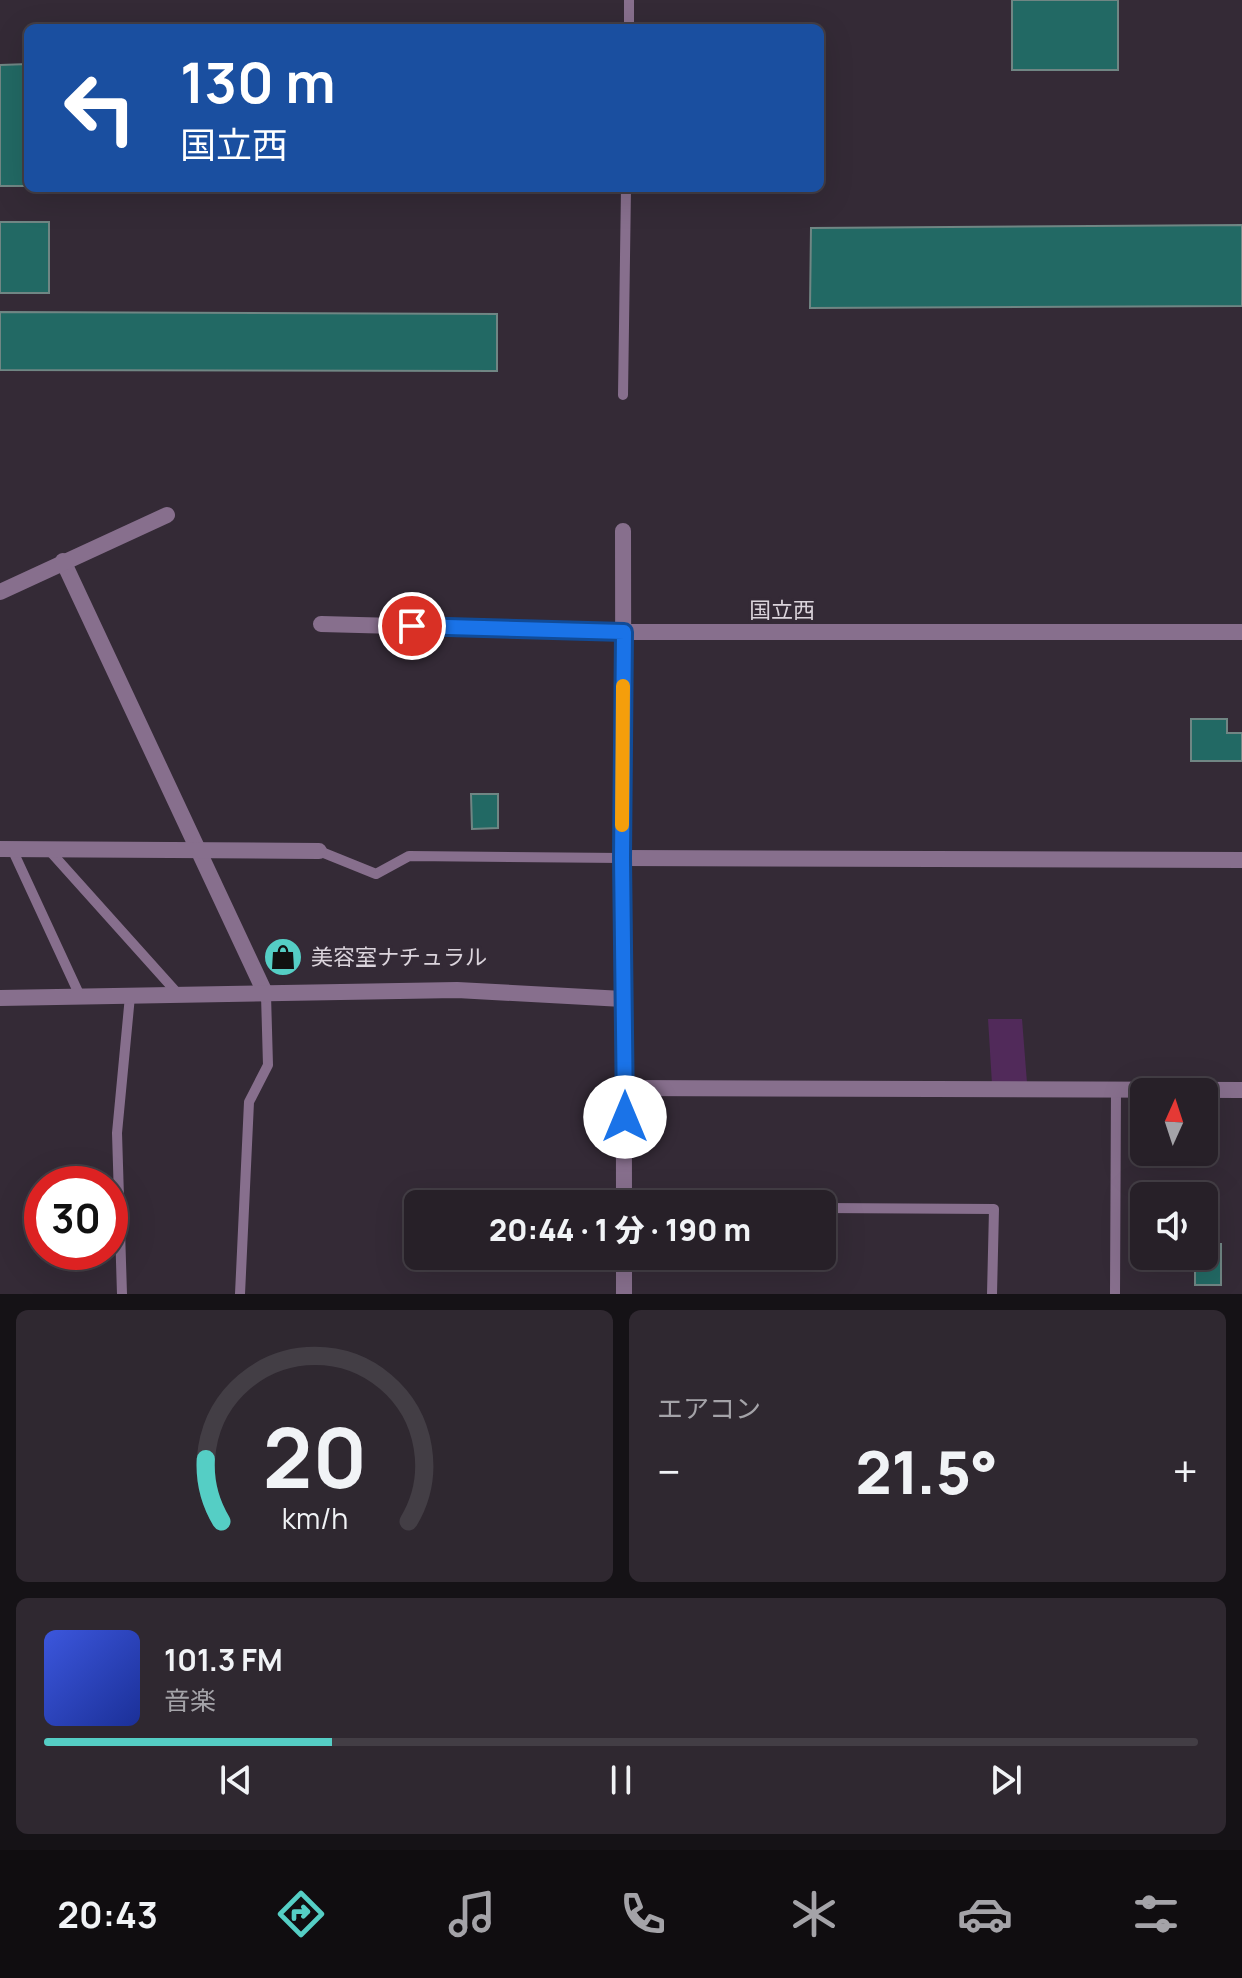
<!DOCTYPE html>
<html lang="ja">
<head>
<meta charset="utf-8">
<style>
	:root { --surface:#272028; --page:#2f2830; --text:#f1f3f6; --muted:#a4a3a8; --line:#433e45; --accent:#55cec5 }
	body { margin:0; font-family:Manrope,"Noto Sans JP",sans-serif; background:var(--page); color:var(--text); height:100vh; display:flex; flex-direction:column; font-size:30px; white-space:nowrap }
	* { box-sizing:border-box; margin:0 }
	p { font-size:26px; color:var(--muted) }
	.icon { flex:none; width:44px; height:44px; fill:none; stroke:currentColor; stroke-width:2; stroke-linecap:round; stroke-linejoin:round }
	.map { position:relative; height:1294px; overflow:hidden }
	.drawer { display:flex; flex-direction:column; gap:16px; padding:16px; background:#151216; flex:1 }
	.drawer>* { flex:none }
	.banner { position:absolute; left:24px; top:24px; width:800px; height:168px; border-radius:12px; box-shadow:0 8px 32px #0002,0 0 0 2px var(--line); background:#1a4fa0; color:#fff; overflow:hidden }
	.needle { width:52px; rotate:3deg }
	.controls { position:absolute; left:1130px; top:1078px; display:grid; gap:16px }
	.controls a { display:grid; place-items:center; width:88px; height:88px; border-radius:12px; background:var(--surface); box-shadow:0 8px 32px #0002,0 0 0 2px var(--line); font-size:40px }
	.speed { position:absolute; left:24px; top:1166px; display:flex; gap:16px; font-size:40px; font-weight:700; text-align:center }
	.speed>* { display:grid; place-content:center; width:104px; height:104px; border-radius:50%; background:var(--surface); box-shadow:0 8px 32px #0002,0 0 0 2px var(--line); line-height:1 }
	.speed .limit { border:12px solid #d22; background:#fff; color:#111 }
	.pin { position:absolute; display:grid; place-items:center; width:68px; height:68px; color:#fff; margin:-34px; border:4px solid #fff; border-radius:50%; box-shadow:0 2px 8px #0007 }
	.me { position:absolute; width:88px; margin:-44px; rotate:0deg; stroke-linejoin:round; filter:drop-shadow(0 0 6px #0008) }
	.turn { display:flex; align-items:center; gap:28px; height:168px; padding:0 24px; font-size:36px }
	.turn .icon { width:104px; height:104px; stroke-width:2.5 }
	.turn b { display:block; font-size:56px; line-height:68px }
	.big { font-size:60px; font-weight:800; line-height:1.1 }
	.drawer .card { flex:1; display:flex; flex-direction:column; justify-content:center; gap:12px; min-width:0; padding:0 28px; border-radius:12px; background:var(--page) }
	.drawer .dial { align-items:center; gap:0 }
	.dial svg { height:208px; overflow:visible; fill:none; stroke:var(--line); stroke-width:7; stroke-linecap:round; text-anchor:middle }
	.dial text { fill:var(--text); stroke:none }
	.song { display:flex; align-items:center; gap:24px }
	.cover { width:96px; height:96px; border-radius:12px; background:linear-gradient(135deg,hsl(230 70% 55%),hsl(230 70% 35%)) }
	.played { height:8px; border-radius:4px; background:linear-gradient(90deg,var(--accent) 25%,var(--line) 25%) }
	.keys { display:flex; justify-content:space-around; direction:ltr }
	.heat { display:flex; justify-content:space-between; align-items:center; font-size:44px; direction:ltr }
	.drawer .tiles { flex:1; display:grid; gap:16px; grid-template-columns:1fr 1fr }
	.card:last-child { grid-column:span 2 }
	.trip { position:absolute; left:404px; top:1190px; width:432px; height:80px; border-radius:12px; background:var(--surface); box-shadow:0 8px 32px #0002,0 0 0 2px var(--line); font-weight:800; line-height:80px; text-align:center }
	.dock { display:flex; height:128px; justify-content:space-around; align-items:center; background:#100d10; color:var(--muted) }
	.dock .icon { width:56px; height:56px }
	.dock .active { color:var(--accent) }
	.dock b { font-size:36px; color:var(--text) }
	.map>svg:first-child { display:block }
	.green { fill:#512a5a }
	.building { fill:#226964; stroke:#708684; stroke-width:2 }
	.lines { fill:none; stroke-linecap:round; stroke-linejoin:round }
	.service { stroke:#876f8d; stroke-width:10 }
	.minor { stroke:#876f8d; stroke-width:16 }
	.tertiary { stroke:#876f8d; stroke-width:16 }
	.route-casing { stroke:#114b97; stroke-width:20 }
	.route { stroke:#1a73e8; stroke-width:14 }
	.slow { stroke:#f59e0b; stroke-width:14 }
	.labels { text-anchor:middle; stroke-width:6; stroke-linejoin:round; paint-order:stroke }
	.street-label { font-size:22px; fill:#dbd4dc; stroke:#342a36 }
	.poi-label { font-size:22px; fill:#dbd4dc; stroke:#342a36; text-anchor:start }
</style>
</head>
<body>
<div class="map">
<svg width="1242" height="1294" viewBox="0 0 1242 1294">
	<rect width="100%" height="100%" fill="#342a36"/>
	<path class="green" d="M988 1019H1022L1027 1083 992 1084Z"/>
	<g class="building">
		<rect x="1012" y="0" width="106" height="70"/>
		<path d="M28 64V186H0V65Z"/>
		<rect x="0" y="222" width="49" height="71"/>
		<path d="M1242 225V306L810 308 811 228Z"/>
		<path d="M0 312 497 314V371L0 370Z"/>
		<path d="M1191 719H1227V733H1242V761H1191Z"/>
		<path d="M471 794H498V828L472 829Z"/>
		<path d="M1131 1194H1193V1196H1144V1224L1131 1223Z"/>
		<path d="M1204 1244H1221V1285H1195V1256H1204Z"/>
	</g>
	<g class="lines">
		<g class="service">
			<path d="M629 28V0"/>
			<path d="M623 395 626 188"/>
			<path d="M12 849 80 996"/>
			<path d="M48 849 179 995"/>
			<path d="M319 851 376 874 409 856 622 858"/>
			<path d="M822 1208 994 1209 992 1294"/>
			<path d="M122 1294 117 1133 130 996"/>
			<path d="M240 1294 249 1102 268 1065 266 995"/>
			<path d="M1115 1294 1116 1089"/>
		</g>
		<g class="minor">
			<path d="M623 531 624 1204"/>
			<path d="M63 561 266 995"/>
			<path d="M0 592 167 515"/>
			<path d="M321 624 624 632H1242"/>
			<path d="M622 858 1242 860"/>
			<path d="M0 998 457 990 623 999"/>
			<path d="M625 1088 1242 1090"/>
			<path d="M624 1294V1256"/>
		</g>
		<path class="tertiary" d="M0 849 319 851"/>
	</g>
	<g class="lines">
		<defs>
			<path id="route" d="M412 626 624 632 622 858 625 1117"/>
		</defs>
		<use href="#route" class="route-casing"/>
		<use href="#route" class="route"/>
		<path class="slow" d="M622 825 623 686"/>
	</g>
	<defs>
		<symbol id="shop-disc" viewBox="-11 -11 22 22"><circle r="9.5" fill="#55cec5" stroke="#342a36"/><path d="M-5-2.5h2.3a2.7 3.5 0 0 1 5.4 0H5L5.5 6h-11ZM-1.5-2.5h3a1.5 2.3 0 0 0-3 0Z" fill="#111"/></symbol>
	</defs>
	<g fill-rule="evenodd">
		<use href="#shop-disc" x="261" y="935" width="44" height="44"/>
	</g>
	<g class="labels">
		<g class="street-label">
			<text x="782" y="618">国立西</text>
		</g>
		<g class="poi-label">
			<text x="311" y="965">美容室ナチュラル</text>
		</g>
	</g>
</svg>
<div class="controls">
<a><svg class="needle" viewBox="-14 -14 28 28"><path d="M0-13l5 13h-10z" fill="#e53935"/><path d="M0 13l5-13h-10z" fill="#a4a3a8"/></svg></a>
<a><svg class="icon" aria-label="sound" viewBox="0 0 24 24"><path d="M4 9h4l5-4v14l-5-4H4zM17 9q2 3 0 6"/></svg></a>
</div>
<div class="speed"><div class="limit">30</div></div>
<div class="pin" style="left:412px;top:626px;background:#d93025"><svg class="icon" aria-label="arrive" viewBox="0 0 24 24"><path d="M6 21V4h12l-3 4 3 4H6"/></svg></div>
<svg class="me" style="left:625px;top:1117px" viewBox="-20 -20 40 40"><circle r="19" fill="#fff"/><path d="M0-13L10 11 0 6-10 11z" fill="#1a73e8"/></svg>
<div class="trip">20:44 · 1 分 · 190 m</div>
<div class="banner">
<div class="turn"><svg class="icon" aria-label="left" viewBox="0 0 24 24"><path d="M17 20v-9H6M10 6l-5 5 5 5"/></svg><div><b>130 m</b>国立西</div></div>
</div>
</div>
<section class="drawer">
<div class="tiles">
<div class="card dial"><svg viewBox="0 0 100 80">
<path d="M14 69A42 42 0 1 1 86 69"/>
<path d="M14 69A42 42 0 0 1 8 45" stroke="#55cec5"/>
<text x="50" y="56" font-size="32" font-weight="700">20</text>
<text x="50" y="72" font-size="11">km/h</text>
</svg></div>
<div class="card"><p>エアコン</p>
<div class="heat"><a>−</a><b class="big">21.5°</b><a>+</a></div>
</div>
<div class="card">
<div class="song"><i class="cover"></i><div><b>101.3 FM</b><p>音楽</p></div></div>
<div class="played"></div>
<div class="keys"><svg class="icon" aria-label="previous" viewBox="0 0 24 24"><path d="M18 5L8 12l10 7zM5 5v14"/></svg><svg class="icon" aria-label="pause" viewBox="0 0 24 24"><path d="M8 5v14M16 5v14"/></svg><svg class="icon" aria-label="next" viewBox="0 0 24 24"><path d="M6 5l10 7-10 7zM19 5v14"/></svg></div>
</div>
</div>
</section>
<nav class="dock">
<b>20:43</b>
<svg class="icon active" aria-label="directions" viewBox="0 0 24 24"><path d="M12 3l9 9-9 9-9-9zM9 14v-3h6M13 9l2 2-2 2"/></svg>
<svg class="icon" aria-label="music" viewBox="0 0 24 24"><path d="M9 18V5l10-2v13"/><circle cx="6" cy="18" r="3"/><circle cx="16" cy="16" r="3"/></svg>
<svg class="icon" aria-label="phone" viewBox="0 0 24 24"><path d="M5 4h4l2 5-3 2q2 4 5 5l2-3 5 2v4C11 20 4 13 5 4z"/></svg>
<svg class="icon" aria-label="climate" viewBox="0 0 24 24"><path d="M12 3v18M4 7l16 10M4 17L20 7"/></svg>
<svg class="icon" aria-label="car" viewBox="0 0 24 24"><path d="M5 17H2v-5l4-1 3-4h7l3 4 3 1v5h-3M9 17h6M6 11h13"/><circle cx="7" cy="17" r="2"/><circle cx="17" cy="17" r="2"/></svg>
<svg class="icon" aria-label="filters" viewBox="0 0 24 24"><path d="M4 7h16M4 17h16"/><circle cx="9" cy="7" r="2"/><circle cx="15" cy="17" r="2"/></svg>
</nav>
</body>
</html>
